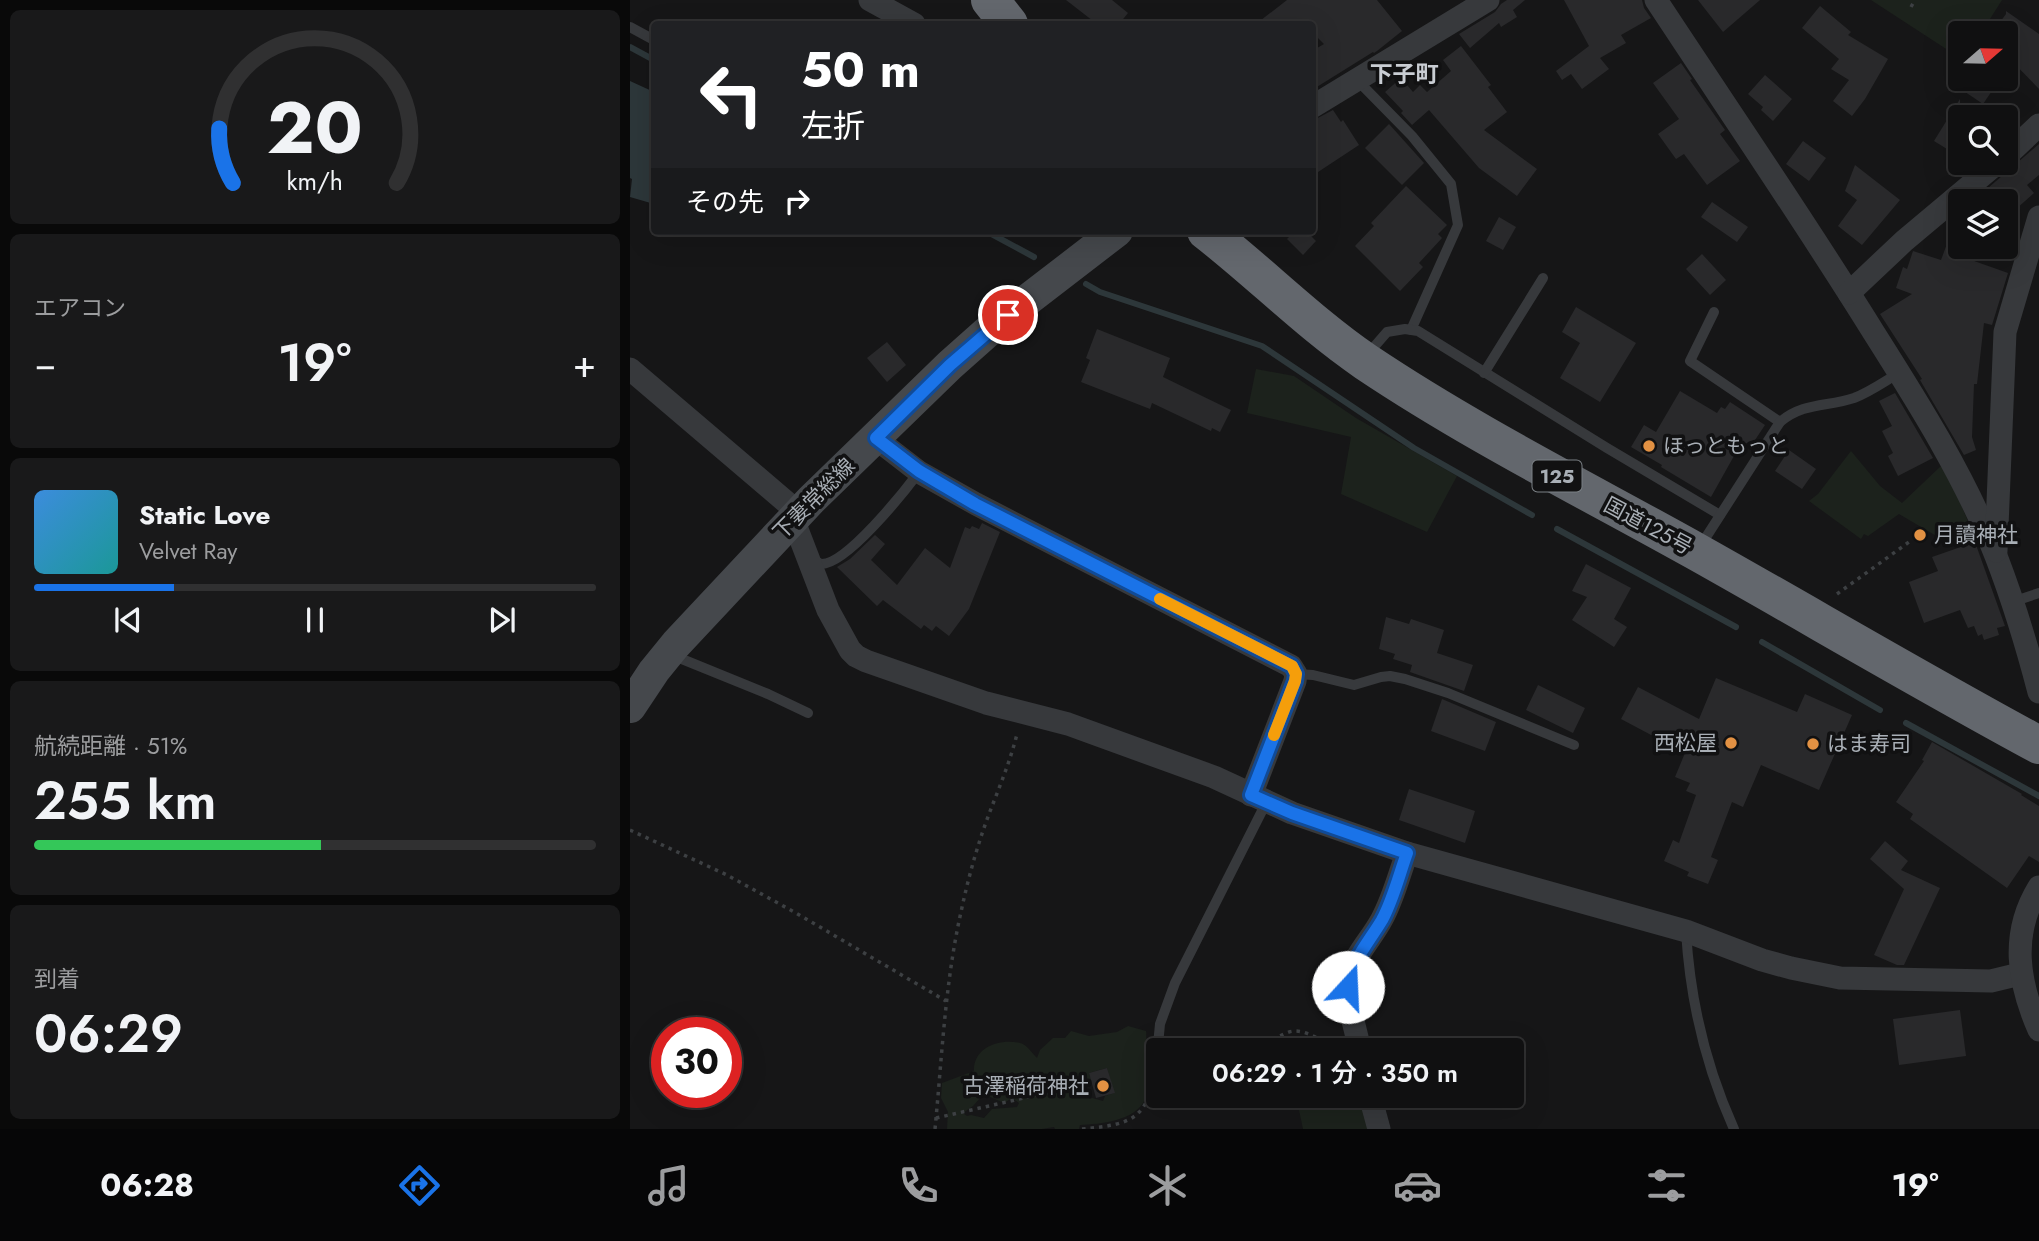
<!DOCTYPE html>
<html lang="ja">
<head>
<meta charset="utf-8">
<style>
	:root { --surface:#101011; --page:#19191a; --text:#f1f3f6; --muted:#9c9d9f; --line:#303031; --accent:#1a73e8 }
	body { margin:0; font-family:Jost,"Noto Sans JP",sans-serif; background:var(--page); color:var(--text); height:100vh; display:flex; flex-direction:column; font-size:26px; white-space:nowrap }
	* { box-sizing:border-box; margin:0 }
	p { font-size:23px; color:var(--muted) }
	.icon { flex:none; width:38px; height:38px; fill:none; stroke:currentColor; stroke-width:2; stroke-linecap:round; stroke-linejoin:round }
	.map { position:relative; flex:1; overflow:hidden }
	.details { display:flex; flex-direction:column; gap:10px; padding:10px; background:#090909; width:630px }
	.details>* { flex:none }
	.guide { position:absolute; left:21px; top:21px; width:665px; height:214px; border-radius:7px; box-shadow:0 7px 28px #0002,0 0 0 2px var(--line); background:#202124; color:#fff; overflow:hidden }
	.needle { width:46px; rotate:70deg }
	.buttons { position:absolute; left:1318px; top:21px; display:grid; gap:14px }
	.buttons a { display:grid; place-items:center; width:70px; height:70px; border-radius:7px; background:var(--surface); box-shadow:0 7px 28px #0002,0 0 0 2px var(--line); font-size:35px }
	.speed { position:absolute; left:21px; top:1017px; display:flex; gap:14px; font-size:35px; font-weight:700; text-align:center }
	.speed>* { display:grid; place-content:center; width:91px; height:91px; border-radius:50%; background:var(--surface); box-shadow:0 7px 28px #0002,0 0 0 2px var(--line); line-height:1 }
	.speed .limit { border:10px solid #d22; background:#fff; color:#111 }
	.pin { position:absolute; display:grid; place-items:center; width:60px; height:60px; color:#fff; margin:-30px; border:4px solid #fff; border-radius:50%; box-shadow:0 2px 7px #0007 }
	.me { position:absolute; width:77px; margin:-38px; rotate:20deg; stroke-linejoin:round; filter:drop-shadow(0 0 5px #0008) }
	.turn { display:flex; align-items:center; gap:24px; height:147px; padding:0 35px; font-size:32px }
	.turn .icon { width:91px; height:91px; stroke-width:2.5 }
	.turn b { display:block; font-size:49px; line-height:60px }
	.then { display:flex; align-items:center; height:66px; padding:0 35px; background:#0003; gap:14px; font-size:26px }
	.big { font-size:52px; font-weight:600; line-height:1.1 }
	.details .widget { flex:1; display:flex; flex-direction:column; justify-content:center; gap:10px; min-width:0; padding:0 24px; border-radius:10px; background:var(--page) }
	.details .dial { align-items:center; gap:0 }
	.dial svg { height:182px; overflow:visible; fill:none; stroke:var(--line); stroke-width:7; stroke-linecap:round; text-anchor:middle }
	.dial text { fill:var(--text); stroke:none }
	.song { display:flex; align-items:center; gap:21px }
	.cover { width:84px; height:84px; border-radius:10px; background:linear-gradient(135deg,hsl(210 70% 55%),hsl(180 70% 35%)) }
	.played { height:7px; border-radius:4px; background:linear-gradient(90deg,var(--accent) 25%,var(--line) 25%) }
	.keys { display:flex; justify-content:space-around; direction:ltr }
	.heat { display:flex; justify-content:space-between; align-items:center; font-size:38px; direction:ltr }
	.charge { height:10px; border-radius:5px; background:linear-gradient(90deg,#34c759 51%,var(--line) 0) }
	.trip { position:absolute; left:516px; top:1038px; width:378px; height:70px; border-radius:7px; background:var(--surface); box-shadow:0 7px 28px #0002,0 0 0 2px var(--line); font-weight:600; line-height:70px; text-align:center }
	.tabs { display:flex; height:112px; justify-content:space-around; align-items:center; background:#060607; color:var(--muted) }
	.tabs .icon { width:49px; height:49px }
	.tabs .on { color:var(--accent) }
	.tabs b { font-size:32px; color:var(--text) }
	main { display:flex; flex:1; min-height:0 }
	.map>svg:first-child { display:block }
	.green { fill:#1c221c; fill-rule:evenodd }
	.water { fill:#2d373a }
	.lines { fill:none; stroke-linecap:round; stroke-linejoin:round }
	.stream { stroke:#2d373a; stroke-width:6 }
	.building { fill:#29292b }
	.path { stroke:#3d4043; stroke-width:3.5; stroke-dasharray:3.5 5; stroke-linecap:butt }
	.lane { stroke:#37393c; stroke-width:10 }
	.street { stroke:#37393c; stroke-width:23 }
	.secondary { stroke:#45484c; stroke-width:32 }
	.highway { stroke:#63676d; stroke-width:38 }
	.route-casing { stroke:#114b97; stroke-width:18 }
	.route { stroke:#1a73e8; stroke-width:12 }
	.slow { stroke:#f59e0b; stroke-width:12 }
	.poi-dot { fill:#e29143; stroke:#111112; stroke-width:2.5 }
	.labels { text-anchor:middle; stroke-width:7; stroke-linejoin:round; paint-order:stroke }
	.shield { fill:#111112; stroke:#7b8085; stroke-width:2 }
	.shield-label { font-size:19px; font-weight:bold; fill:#a9afb6 }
	.poi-label { font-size:21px; fill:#a9afb6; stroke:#111112; text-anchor:start }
	.street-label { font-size:21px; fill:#a9afb6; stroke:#111112 }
	.neighbourhood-label { font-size:23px; font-weight:bold; fill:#c9cdd3; stroke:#111112 }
</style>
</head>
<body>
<main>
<section class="details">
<div class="widget dial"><svg viewBox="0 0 100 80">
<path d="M14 69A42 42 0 1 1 86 69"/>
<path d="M14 69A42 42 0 0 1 8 45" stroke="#1a73e8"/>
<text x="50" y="56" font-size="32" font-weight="700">20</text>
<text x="50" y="72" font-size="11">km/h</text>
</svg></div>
<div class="widget"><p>エアコン</p>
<div class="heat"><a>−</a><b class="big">19°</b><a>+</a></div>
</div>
<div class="widget">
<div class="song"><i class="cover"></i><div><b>Static Love</b><p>Velvet Ray</p></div></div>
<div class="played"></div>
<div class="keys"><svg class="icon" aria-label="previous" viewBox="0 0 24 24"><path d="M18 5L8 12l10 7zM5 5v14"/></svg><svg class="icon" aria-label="pause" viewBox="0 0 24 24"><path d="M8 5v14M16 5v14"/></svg><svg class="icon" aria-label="next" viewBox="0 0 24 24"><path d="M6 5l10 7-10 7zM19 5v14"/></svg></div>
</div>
<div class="widget"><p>航続距離 · 51%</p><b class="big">255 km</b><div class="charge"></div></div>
<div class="widget"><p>到着</p><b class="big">06:29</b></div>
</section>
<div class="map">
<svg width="1409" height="1129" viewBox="0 0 1409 1129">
	<rect width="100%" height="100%" fill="#161617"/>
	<g class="green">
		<path d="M1241 0H1372L1351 33H1330V58Z"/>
		<path d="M626 369 664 376 726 418 827 476 797 532 711 494 721 437 617 413Z"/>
		<path d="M1221 451 1250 486 1272 503 1311 466 1325 490 1344 536 1320 544 1269 514 1238 536 1234 534 1231 539 1179 501 1188 494Z"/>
		<path d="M498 1026 516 1031C517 1035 515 1043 517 1047 521 1057 521 1046 522 1057 522 1065 520 1071 518 1078 517 1085 519 1093 515 1100 504 1121 471 1124 450 1125L449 1129H425L424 1127 412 1129H317L318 1112 311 1098 312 1083 344 1071C343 1047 370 1038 390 1043 396 1044 402 1053 407 1058L410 1050 423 1038H435L441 1031 459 1036 487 1032ZM477 1068 484 1093 475 1096 473 1101 462 1098 460 1099 454 1094 461 1079 459 1073ZM352 1096H358L374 1103 382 1098 389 1103 387 1107 362 1109 354 1118 341 1115 337 1116 333 1113 343 1106Z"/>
		<path d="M669 1037 696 1050H656L654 1041 661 1038Z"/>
		<path d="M666 1096H731L740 1129H673Z"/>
	</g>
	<path class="water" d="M0 81 24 92V204L0 197 2 179 0 178Z"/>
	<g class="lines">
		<g class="stream">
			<path d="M0 47 24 60"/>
			<path d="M356 231 404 257"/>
			<path d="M456 284 470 292 632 346 784 448 902 515"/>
			<path d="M927 529 1106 627"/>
			<path d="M1132 642 1250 710"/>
			<path d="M1276 723 1409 796"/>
		</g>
	</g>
	<g class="building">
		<path d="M436 0H482L498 13 489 24H467Z"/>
		<path d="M657 0H747L772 31 747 51 744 53 743 52 682 90V51L694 44 682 32V24H626Z"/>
		<path d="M877 0H895L883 10 887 17 871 27 869 23 840 48 829 34 865 12 871 4Z"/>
		<path d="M934 0H1012L1014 8 1021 18 991 35 996 43 970 58 979 69 952 89 941 74 932 80 926 71 959 46Z"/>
		<path d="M1068 0H1130L1093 32Z"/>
		<path d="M1190 6 1221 32 1218 35 1258 59 1235 99 1222 116 1203 101 1219 80 1201 69 1209 59 1172 28Z"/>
		<path d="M1376 11 1409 34V89L1376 55V33H1362L1376 14Z"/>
		<path d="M831 46 861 85 858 87 877 112 854 130 907 169 887 196 849 168 799 110 782 125 771 113 773 111 755 92 771 78 783 92 790 85 797 92 821 71 813 60Z"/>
		<path d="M1051 63 1062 79 1060 80 1095 130 1090 134 1110 161 1077 185 1054 154 1046 159 1028 134 1049 119 1023 83Z"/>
		<path d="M1135 75 1162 99 1143 121 1131 110 1133 107 1118 94Z"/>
		<path d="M1316 79H1370L1353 104Z"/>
		<path d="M1330 99V157L1304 141Z"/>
		<path d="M703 110 711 122 713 120 729 145 682 176V121Z"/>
		<path d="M759 124 794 163 772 185 735 148Z"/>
		<path d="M1173 141 1196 158 1179 181 1156 164Z"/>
		<path d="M1409 144V175L1397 185 1404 193 1376 218V201H1343Z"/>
		<path d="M1225 165 1270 200 1232 245 1208 226 1227 200 1215 191Z"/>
		<path d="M776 186 817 225 808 234 812 238 789 263 793 267 770 291 725 246 744 226 741 223Z"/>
		<path d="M1082 202 1118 227 1107 242 1071 217Z"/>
		<path d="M1328 214H1330V256L1378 273 1362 325 1354 323 1347 384H1344L1342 437 1346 450 1334 455 1290 380 1292 379 1250 314 1282 294 1266 288 1273 267 1277 269 1283 251 1311 260Z"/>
		<path d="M869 217 886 227 873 250 856 241Z"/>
		<path d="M665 231H676L686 241 673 255 657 239Z"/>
		<path d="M1072 254 1096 280 1080 295 1056 269Z"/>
		<path d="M946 307 1006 343 970 402 930 378 950 343 932 332Z"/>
		<path d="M467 329 540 358 533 377 601 410 590 432 582 428 581 431 522 403 520 409 451 382 460 360 456 358Z"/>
		<path d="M257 342 276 365 257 382 237 358Z"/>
		<path d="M1050 391 1087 413 1091 407 1095 409 1100 402 1135 425 1121 446 1116 443 1112 449 1109 447 1081 497 1031 467 1032 465 1001 447 1014 425 1026 432Z"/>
		<path d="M1265 393 1303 458 1268 476 1258 456 1263 453 1252 431 1262 426 1249 401Z"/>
		<path d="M1159 450 1186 469 1172 489 1145 471Z"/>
		<path d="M352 523 370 532 339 609 319 636 306 626 302 631 294 625 291 629 253 600 247 606 207 567 220 559 245 535 255 544 241 560 267 585 295 548 320 568 335 527 340 529 342 526 349 529Z"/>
		<path d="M1345 542 1375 626 1367 628 1369 635 1354 640 1352 634 1348 636 1344 626 1338 628 1330 610 1294 623 1279 582 1308 571 1302 557Z"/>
		<path d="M956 564 1001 588 984 619 997 627 984 647 942 620 957 597 942 591Z"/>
		<path d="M756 617 779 624 781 619 814 630 807 653 843 665 834 691 780 672 782 665 763 659 765 654 749 649Z"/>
		<path d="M1086 678 1167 712 1175 694 1222 715 1189 790 1131 765 1113 807 1102 802 1081 857 1088 860 1078 884 1057 876 1059 872 1034 861 1043 840 1049 843 1066 795 1056 791 1060 783 1045 777 1055 753 991 719 1008 687 1069 719Z"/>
		<path d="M908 685 955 708 943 733 896 710Z"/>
		<path d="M812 699 866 722 855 751 801 731Z"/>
		<path d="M1302 742 1392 794 1391 795 1409 806V862L1399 856 1377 888 1280 819 1283 814 1266 802 1294 761 1292 760Z"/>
		<path d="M779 789 845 811 835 843 769 820Z"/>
		<path d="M1255 841 1278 861 1271 870 1310 888 1274 965H1267L1244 955 1274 889 1240 859Z"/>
		<path d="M1330 1010 1336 1056 1269 1065 1263 1019Z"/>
		<path d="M477 1068 485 1093 466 1098 459 1073Z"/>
	</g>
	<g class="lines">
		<g class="path">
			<path d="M1281 7 1285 0"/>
			<path d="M1207 594 1279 542"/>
			<path d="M0 830 97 875 166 913 316 1001"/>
			<path d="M541 1045 631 1042C642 1041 649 1036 659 1032 675 1027 694 1043 708 1050"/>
			<path d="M306 1118 460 1083"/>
			<path d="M305 1129C312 1057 315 983 331 912 338 879 347 846 359 814 369 788 380 762 387 734"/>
			<path d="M452 1129C508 1124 518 1117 527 1061"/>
		</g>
		<g class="lane">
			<path d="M0 27 24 40"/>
			<path d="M727 80 782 136 821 184 828 225 781 330"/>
			<path d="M1084 312 1060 361 1150 422"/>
			<path d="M737 355 757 332 775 329 788 331 977 448 1090 515"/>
			<path d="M854 373 913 278"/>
			<path d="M1071 545 1150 422C1174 402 1197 407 1224 398 1240 392 1255 381 1269 373"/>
			<path d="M182 559 191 564C216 565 274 492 289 472"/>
			<path d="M1382 602 1409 593"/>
			<path d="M42 655 138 694 178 713"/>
			<path d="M666 674 683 675 724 685 751 677 760 676 775 679 818 693 944 745"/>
			<path d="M1056 931C1060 999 1076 1067 1104 1129"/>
			<path d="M528 1045 530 1024 545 983 636 803"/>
		</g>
		<g class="street">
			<path d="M240 0 284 24"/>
			<path d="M1026 0C1099 111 1174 220 1244 333 1289 404 1335 477 1366 556 1383 600 1397 646 1409 692"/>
			<path d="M682 107 858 0"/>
			<path d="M1376 156 1409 125"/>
			<path d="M1219 293 1274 241 1367 163"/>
			<path d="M0 369 169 513"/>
			<path d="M245 438 289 472 346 504 661 666 666 674 665 681 621 795"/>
			<path d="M163 519 198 610 220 650 226 656 236 661 356 703 438 724 584 777 662 813 777 853 1056 931 1132 960 1161 968 1210 978 1361 981 1390 974"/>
			<path d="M1366 551 1375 332 1409 217"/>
			<path d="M1409 887C1380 934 1388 982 1409 1030"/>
			<path d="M730 1050C726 1030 714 995 719 975 725 955 742 938 752 919 763 899 769 875 777 853"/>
			<path d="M740 1096 749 1129"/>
		</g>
		<path class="secondary" d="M0 707 24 671 46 644 181 500 320 365 365 325 487 231"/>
		<g class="highway">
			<path d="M360 0 379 24"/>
			<path d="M576 231C630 273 679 323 736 362 842 433 956 490 1067 552 1181 616 1294 683 1409 745"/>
		</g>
	</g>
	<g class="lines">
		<defs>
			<path id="route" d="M378 315 320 365 246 438 289 471 345 504 662 666 666 674 665 681 621 795 662 813 777 853C769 875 763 900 752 920 739 942 721 961 718 987"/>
		</defs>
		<use href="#route" class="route-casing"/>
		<use href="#route" class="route"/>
		<path class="slow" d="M530 599 662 666 666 674 665 681 644 735"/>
	</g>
	<g class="poi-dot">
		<circle cx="1019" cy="446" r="7"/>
		<circle cx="1290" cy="535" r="7"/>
		<circle cx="1101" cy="743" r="7"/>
		<circle cx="1183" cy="744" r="7"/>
		<circle cx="473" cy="1086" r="7"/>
	</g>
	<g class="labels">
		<rect class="shield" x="902.5" y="460.5" width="49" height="31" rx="5"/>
		<g class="shield-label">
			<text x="927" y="483">125</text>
		</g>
		<g class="poi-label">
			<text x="1033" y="453">ほっともっと</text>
			<text x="1304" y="542">月讀神社</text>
			<text x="1087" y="750" text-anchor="end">西松屋</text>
			<text x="1197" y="751">はま寿司</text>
			<text x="459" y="1093" text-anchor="end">古澤稲荷神社</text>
		</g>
		<g class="street-label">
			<text transform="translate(184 499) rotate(-45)" y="7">下妻常総線</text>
			<text transform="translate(1018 526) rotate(28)" y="7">国道125号</text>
		</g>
		<g class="neighbourhood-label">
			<text x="774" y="82">下子町</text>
		</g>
	</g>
</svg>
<div class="buttons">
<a><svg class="needle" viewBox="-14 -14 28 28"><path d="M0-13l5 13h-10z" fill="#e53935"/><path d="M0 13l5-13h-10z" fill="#9c9d9f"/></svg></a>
<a><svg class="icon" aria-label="search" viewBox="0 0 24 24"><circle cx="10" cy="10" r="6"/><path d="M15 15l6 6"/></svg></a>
<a><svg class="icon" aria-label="layers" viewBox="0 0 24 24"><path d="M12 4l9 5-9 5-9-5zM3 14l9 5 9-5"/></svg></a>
</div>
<div class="speed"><div class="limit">30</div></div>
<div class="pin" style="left:378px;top:315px;background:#d93025"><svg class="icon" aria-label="arrive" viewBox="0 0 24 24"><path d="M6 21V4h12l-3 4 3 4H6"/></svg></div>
<svg class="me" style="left:718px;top:987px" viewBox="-20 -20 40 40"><circle r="19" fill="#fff"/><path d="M0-13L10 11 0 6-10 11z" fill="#1a73e8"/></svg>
<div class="trip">06:29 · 1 分 · 350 m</div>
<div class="guide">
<div class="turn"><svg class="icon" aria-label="left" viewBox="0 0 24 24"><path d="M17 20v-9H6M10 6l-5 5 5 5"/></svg><div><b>50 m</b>左折</div></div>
<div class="then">その先<svg class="icon" aria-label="right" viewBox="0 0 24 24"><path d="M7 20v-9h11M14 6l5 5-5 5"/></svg></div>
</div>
</div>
</main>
<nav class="tabs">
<b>06:28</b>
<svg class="icon on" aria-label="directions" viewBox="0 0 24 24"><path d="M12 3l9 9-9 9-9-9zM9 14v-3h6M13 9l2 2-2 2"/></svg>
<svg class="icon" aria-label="music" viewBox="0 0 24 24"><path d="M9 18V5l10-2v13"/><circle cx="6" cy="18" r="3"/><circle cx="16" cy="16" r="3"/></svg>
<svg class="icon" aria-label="phone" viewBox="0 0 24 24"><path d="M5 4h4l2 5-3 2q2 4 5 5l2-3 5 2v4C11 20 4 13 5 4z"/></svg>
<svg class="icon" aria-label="climate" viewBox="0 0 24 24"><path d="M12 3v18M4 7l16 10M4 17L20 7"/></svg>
<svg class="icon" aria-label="car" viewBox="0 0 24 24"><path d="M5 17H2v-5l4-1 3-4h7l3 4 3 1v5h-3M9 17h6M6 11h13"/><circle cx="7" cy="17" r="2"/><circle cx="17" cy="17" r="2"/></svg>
<svg class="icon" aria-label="filters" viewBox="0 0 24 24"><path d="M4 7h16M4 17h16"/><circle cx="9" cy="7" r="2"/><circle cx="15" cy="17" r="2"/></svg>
<b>19°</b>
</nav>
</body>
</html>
